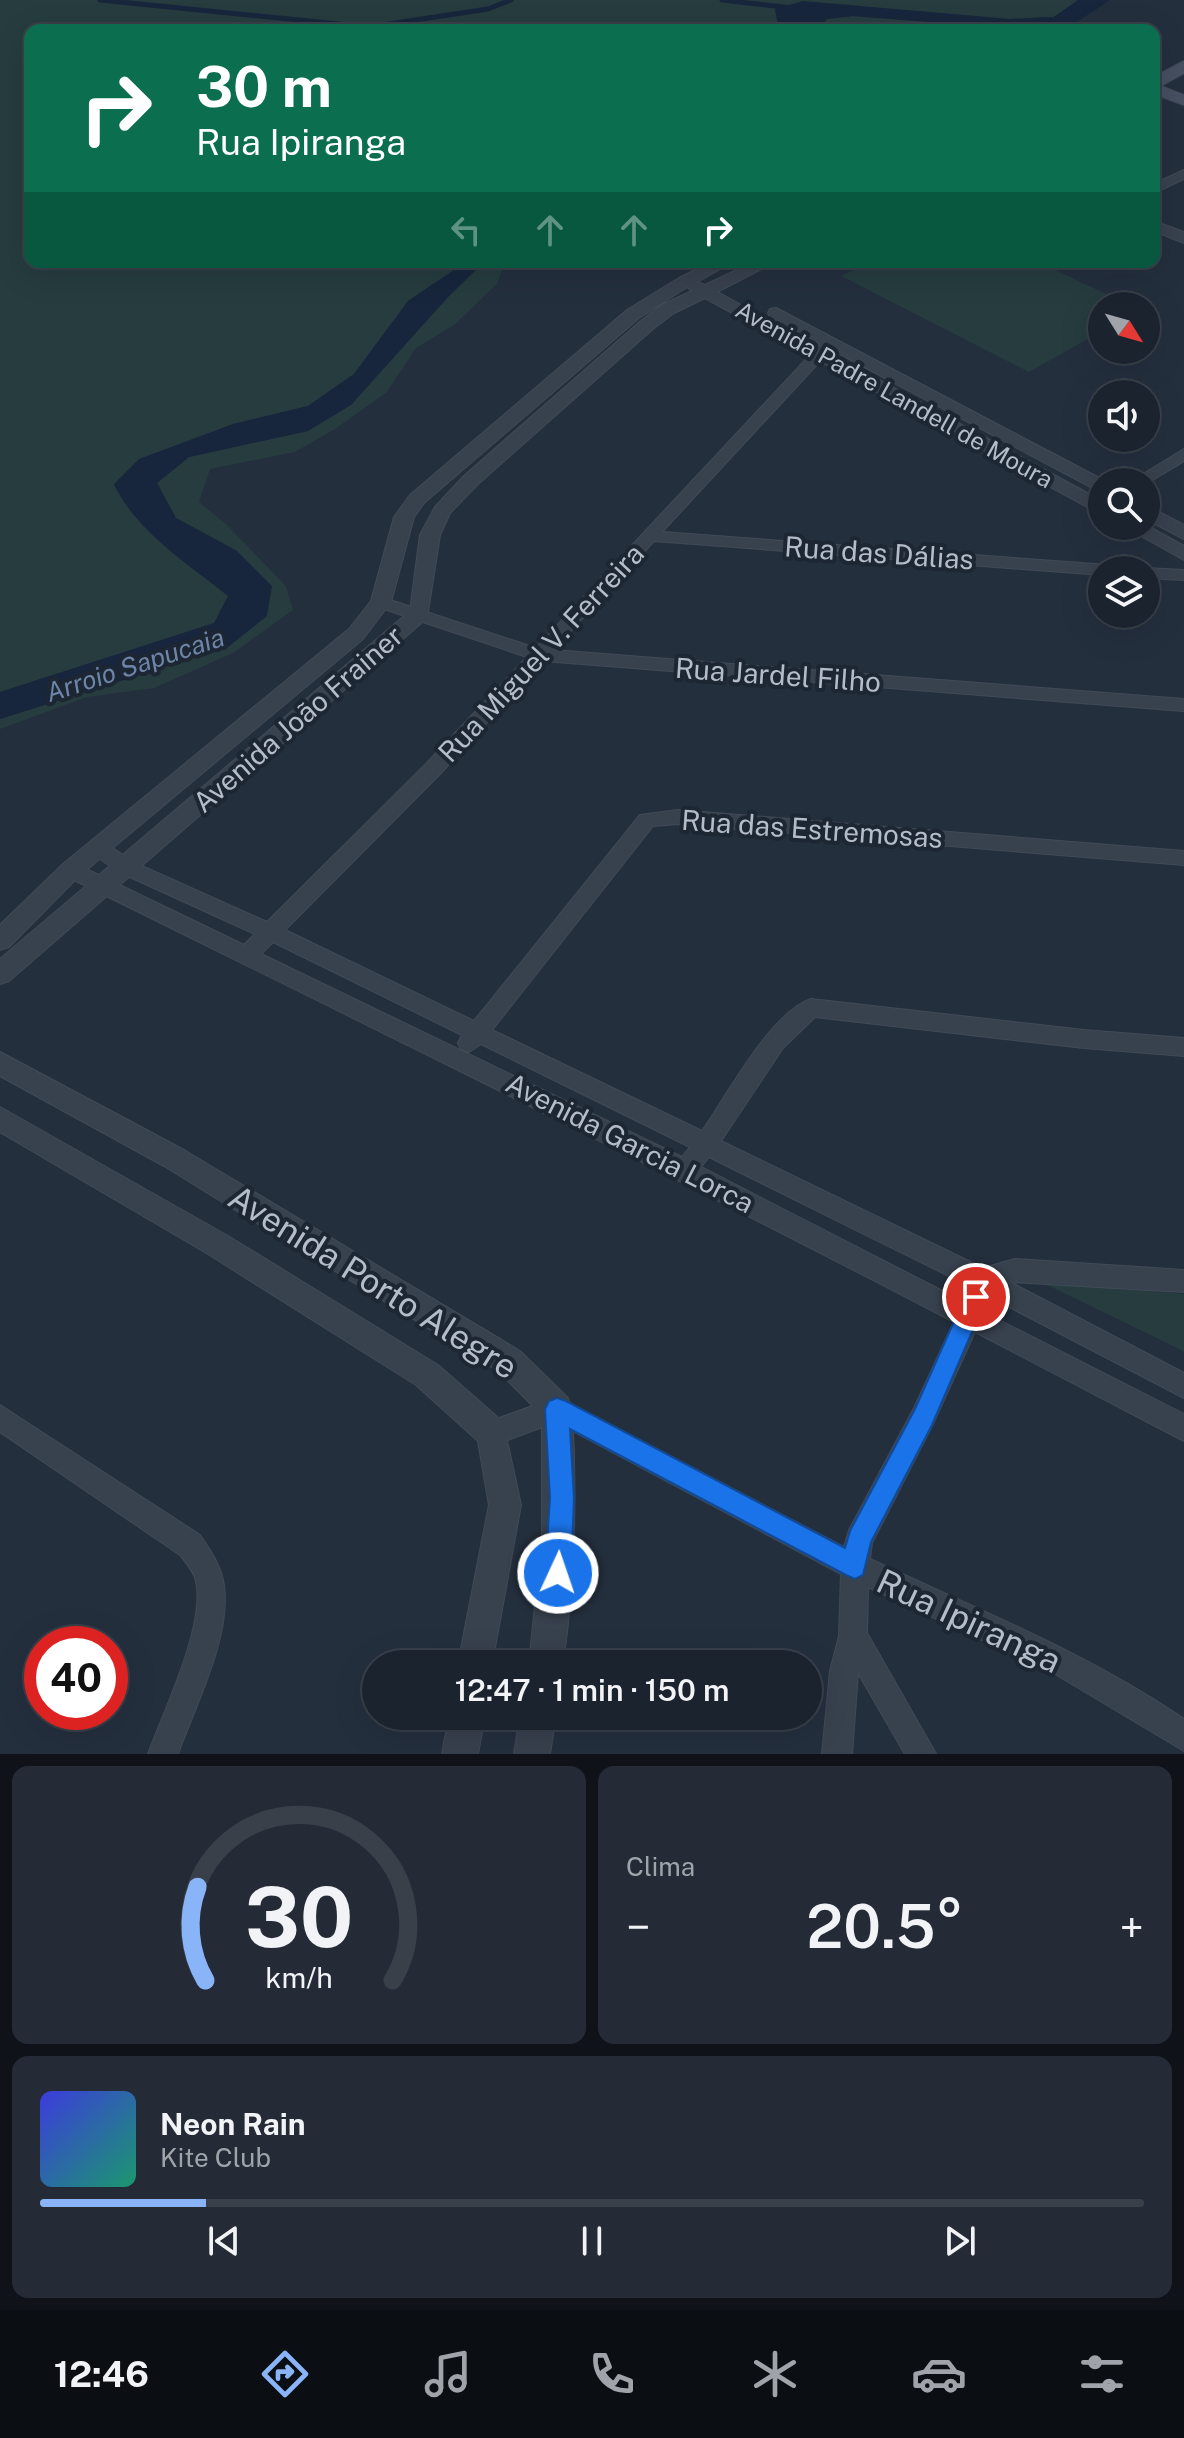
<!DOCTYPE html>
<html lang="pt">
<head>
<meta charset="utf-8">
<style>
	:root { --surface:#1b232e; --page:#242b36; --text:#f1f3f6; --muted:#a0a4aa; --line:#39404a; --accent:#8ab4f8 }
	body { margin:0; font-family:"Public Sans",sans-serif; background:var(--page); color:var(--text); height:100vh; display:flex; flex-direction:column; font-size:30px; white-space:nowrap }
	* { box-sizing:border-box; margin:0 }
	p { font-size:26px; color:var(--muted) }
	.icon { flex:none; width:44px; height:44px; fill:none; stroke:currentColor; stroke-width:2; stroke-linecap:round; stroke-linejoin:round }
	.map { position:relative; height:1754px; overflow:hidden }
	.details { display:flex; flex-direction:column; gap:12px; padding:12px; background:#0f1319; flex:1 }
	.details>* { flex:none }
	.guide { position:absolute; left:24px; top:24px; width:1136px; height:244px; border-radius:16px; box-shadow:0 8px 32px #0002,0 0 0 2px var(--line); background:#0b6e4f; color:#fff; overflow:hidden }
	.needle { width:52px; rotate:127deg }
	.fabs { position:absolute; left:1088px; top:292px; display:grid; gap:16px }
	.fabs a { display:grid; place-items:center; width:72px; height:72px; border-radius:50%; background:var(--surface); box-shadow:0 8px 32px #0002,0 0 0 2px var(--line); font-size:40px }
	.speed { position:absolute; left:24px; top:1626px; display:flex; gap:16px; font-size:40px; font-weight:700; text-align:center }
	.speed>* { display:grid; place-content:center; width:104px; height:104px; border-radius:50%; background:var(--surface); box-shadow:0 8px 32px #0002,0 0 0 2px var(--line); line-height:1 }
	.speed .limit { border:12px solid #d22; background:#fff; color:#111 }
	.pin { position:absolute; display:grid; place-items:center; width:68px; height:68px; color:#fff; margin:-34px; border:4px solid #fff; border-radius:50%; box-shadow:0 2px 8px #0007 }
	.me { position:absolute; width:88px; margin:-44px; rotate:3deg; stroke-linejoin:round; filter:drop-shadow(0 0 6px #0008) }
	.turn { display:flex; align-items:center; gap:28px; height:168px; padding:0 40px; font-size:36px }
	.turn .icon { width:104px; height:104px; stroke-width:2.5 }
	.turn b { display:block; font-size:56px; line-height:68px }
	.lanes { display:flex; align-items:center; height:76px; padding:0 40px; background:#0003; justify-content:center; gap:40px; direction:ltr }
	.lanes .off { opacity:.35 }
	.big { font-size:60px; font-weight:600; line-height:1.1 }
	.details .card { flex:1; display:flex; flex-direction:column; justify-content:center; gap:12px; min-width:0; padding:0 28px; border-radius:16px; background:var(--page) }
	.details .dial { align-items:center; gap:0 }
	.dial svg { height:208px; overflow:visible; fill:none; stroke:var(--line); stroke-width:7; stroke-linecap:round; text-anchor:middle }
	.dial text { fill:var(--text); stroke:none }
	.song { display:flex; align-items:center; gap:24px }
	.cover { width:96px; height:96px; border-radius:12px; background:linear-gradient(135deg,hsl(240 70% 55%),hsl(160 70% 35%)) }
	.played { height:8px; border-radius:4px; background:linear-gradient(90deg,var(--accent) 15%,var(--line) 15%) }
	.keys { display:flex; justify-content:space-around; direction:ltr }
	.heat { display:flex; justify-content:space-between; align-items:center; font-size:44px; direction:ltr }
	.details .tiles { flex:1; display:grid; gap:12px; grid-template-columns:1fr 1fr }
	.card:last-child { grid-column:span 2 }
	.trip { position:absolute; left:362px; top:1650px; width:460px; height:80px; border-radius:40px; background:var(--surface); box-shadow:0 8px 32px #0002,0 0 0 2px var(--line); font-weight:600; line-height:80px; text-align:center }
	.tabs { display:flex; height:128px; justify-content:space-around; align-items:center; background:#0b0e12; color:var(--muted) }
	.tabs .icon { width:56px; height:56px }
	.tabs .selected { color:var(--accent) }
	.tabs b { font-size:36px; color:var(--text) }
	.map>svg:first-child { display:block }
	.green { fill:#263c3f }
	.water { fill:#17263c }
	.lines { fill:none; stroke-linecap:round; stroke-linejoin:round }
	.stream { stroke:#17263c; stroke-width:5 }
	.minor-casing { stroke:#414a57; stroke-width:2 }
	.tertiary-casing { stroke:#414a57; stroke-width:2 }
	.secondary-casing { stroke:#414a57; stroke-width:2 }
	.minor { fill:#38414e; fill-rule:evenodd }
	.tertiary { fill:#38414e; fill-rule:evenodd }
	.secondary { fill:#465061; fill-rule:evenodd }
	.route { fill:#1a73e8; stroke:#114b97; stroke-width:2 }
	.labels { text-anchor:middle; stroke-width:8; stroke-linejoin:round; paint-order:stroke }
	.far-street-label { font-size:24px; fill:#b4bcc9; stroke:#1d2633 }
	.far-water-label { font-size:26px; font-style:italic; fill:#6d86a8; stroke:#1d2633 }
	.street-label { font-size:28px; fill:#b4bcc9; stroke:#1d2633 }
	.near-street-label { font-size:34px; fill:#b4bcc9; stroke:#1d2633 }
</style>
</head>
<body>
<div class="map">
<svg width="1184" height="1754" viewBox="0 0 1184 1754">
	<rect width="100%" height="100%" fill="#242f3e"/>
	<g class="green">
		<path d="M0 0H1078L1054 17 1009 19 914 11 775 9 779 30H30V262H460L454 270 408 301 354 374 308 406 233 424 114 484C136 531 188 564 229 596L214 624 0 692Z"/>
		<path d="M853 16 1026 30H958L883 22 850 23 840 30H818L827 19Z"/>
		<path d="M484 262H505L497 284 454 325 416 348 387 392 335 429 295 452 210 469 199 502 226 524 286 586 293 610 233 653 154 688 87 697 0 729V719L228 647 237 551 176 518 157 483 189 457 308 431Z"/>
		<path d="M869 262H1038L1132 306H1102V331L1029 372 841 276Z"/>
		<path d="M1033 1278 1184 1294V1352L1173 1346Z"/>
	</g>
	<g class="water">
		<path d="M1078 0H1110L1077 22 1033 30 853 16 827 19 818 30H779L775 9 803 1 1009 19 1054 17Z"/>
		<path d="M460 262H484L449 296 351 405 308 431 189 457 157 483 176 518 237 551 272 586 267 616 228 647 0 719V692L214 623 228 596C188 564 136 531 114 484L139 459 233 424 308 406 354 374 408 301 454 270Z"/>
	</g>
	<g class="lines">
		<g class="stream">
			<path d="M100 0 369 27 488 9 511 0"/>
			<path d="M722 0 792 8"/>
		</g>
		<defs>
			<g id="minor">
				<path d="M1184 170V179L1154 193V184Z"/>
				<path d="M830 338 837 342 835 345 662 532 1109 565 1117 570H1102V575L654 541 553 650 1184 699V711L543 661 440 774 285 930 474 1021 640 815 678 810 1184 851V865L678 824 653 826 492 1030 702 1131C727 1096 770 1013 811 999L1084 1030 1184 1038V1056L1084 1048 815 1017 783 1048 721 1141 983 1268 1015 1259 1184 1270V1292L1010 1282 1184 1373V1398L988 1296 983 1312 1184 1414V1441L975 1332 932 1426 872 1543 870 1559C976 1609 1086 1652 1184 1719V1751L1055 1674 868 1587 867 1633 936 1754H905L858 1673 852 1754H822L830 1671 839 1636 841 1574 556 1422 492 1446 483 1442 479 1433 483 1424 557 1397 844 1547 849 1530 914 1408 954 1322C659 1168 361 1022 64 875L61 870 64 865H78L244 945 255 934 119 872 90 852 87 847 90 842H104L133 862 267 922 426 764 527 657 375 606 373 602 375 598 381 597 536 648 825 339ZM273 942 462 1035 458 1043 461 1049 469 1052 481 1044 690 1147 682 1157 261 954ZM709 1157 967 1285 962 1301 701 1167Z"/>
				<path d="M1184 449V461L1146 484 1130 482Z"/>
				<path d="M1146 568 1184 570V580L1146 578V570H1140Z"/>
				<path d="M0 1405 200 1535C210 1550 222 1567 224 1586 231 1637 195 1706 178 1754H148C164 1711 206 1625 196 1581 194 1571 186 1563 180 1555L0 1432Z"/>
			</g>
			<g id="tertiary">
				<path d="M1154 221 1184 232V243L1154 231Z"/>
				<path d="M712 262H733L697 282 705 285 754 262H775L717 292 1102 501V515L705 298 674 313 654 328 478 484 450 513 440 535 427 618 9 981 0 984V959L410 611 420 535 435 507 464 476 642 320 662 305 692 291 687 287 639 318 424 503 414 517 391 602 363 639 79 876 9 947 0 950V925L63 864 349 629 371 601 394 517 410 495 627 310 679 278Z"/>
				<path d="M776 308 1107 482H1102V493L770 317 768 313 770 309Z"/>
				<path d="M1146 505 1184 525V539L1146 519Z"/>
				<path d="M1146 525 1184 546V560L1123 526Z"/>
				<path d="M0 1052 184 1150 520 1351 568 1398 572 1409C577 1495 575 1579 563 1664H529L542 1537V1415L498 1371 164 1166 0 1076Z"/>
				<path d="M0 1107 228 1236 438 1365 503 1422 521 1505 492 1664H458L489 1505 478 1441 416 1385 208 1254 0 1132Z"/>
				<path d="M449 1716H485L478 1754H442Z"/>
				<path d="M520 1716H556L550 1754H514Z"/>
			</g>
			<path id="secondary" d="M1184 61V73L1161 86 1184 95V105L1154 94V77Z"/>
		</defs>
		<use href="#minor" class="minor-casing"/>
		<use href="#tertiary" class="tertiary-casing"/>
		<use href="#secondary" class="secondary-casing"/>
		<use href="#minor" class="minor"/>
		<use href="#tertiary" class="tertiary"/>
		<use href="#secondary" class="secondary"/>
	</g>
	<path class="route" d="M976 1287 984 1290 987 1297 932 1425 871 1542 863 1575 855 1579 846 1575 570 1429 574 1498 571 1573 567 1582 558 1585 549 1582 545 1573 550 1498 545 1409 549 1401 557 1398 566 1401 845 1548 850 1531 915 1409 968 1290Z"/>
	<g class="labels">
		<g class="far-street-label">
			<text transform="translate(894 395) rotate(29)" y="8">Avenida Padre Landell de Moura</text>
		</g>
		<g class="far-water-label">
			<text transform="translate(135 665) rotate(-18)" y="9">Arroio Sapucaia</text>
		</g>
		<g class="street-label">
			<text transform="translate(879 553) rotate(4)" y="10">Rua das Dálias</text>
			<text transform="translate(541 653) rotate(-47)" y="10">Rua Miguel V. Ferreira</text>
			<text transform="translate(778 675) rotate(4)" y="10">Rua Jardel Filho</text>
			<text transform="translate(298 719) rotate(-41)" y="10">Avenida João Frainer</text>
			<text transform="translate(812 829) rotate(4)" y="10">Rua das Estremosas</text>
			<text transform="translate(630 1143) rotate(27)" y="10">Avenida Garcia Lorca</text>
		</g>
		<g class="near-street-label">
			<text transform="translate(373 1282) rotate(32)" y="12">Avenida Porto Alegre</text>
			<text transform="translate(969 1621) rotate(25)" y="12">Rua Ipiranga</text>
		</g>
	</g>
</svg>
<div class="fabs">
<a><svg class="needle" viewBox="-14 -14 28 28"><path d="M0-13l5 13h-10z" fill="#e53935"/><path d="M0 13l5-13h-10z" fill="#a0a4aa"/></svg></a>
<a><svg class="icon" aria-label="sound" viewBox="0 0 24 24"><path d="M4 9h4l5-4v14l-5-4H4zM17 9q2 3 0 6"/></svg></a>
<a><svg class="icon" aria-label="search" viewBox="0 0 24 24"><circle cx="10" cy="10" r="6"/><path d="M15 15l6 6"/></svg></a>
<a><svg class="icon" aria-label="layers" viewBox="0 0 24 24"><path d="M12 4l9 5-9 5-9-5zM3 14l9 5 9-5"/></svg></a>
</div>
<div class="speed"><div class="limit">40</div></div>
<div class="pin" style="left:976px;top:1297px;background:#d93025"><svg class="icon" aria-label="arrive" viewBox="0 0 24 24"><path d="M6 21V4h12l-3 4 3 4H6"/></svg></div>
<svg class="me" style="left:558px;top:1573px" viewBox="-20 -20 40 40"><circle r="17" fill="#1a73e8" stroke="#fff" stroke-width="3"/><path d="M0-11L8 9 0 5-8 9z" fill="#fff"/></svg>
<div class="trip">12:47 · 1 min · 150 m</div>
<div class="guide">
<div class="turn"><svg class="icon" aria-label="right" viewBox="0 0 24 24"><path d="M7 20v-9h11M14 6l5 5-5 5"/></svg><div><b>30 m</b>Rua Ipiranga</div></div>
<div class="lanes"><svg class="icon off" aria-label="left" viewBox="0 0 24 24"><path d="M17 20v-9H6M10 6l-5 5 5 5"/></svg><svg class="icon off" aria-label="ahead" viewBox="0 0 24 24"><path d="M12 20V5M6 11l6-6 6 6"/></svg><svg class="icon off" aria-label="ahead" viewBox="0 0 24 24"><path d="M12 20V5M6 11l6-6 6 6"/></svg><svg class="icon" aria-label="right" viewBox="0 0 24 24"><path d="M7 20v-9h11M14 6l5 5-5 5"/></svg></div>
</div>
</div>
<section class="details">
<div class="tiles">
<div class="card dial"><svg viewBox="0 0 100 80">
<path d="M14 69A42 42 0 1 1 86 69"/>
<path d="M14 69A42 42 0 0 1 11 33" stroke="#8ab4f8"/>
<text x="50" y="56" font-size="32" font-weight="700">30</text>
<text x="50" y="72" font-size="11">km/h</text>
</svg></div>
<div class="card"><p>Clima</p>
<div class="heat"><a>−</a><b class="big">20.5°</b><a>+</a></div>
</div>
<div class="card">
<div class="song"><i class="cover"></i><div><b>Neon Rain</b><p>Kite Club</p></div></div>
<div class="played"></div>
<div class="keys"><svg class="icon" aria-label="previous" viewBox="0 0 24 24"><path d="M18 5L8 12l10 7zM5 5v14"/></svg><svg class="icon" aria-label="pause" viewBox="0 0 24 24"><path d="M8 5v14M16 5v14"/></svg><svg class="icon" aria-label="next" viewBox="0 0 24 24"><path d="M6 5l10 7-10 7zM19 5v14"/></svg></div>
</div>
</div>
</section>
<nav class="tabs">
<b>12:46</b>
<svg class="icon selected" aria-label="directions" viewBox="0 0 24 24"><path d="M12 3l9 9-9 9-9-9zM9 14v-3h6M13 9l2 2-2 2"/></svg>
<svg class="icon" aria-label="music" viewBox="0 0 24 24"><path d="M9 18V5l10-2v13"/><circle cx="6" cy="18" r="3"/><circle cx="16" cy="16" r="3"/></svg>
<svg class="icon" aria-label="phone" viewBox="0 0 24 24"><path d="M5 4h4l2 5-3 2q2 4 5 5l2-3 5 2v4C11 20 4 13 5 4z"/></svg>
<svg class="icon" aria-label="climate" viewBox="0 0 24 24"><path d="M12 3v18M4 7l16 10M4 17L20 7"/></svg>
<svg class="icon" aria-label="car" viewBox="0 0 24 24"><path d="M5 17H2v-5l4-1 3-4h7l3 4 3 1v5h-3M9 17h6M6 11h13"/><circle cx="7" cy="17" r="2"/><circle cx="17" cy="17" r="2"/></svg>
<svg class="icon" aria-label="filters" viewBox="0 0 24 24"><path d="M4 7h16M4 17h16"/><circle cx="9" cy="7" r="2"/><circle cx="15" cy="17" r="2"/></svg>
</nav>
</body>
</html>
